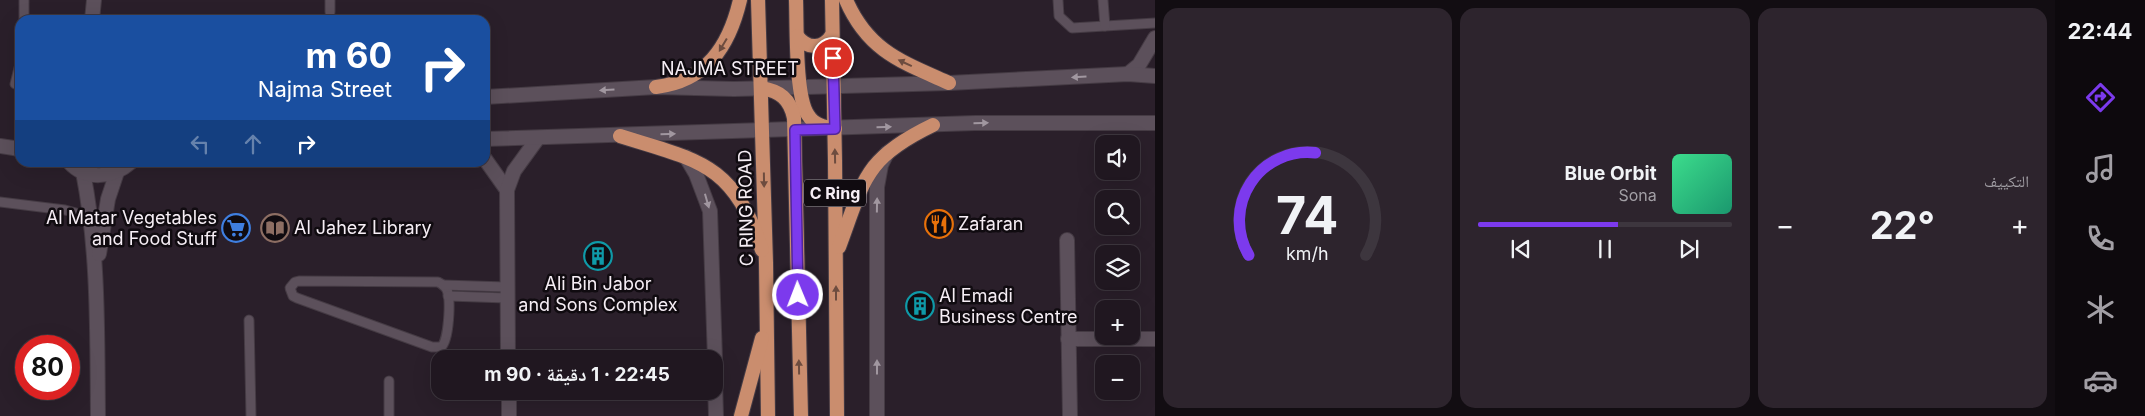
<!DOCTYPE html>
<html lang="ar">
<head>
<meta charset="utf-8">
<style>
	:root { --surface:#201720; --page:#2d242d; --text:#f1f3f6; --muted:#a29fa5; --line:#3d363e; --accent:#7c3aed }
	body { margin:0; font-family:Inter,"Noto Naskh Arabic",sans-serif; background:var(--page); color:var(--text); direction:rtl; height:100vh; display:flex; flex-direction:column; font-size:19px; white-space:nowrap }
	* { box-sizing:border-box; margin:0 }
	p { font-size:16px; color:var(--muted) }
	.icon { flex:none; width:28px; height:28px; fill:none; stroke:currentColor; stroke-width:2; stroke-linecap:round; stroke-linejoin:round }
	.map { position:relative; flex:1; overflow:hidden; direction:ltr }
	.sheet { display:flex; flex-direction:column; gap:8px; padding:8px; background:#120d12; width:900px }
	.sheet>* { flex:none }
	.banner { position:absolute; left:15px; top:15px; width:475px; height:152px; border-radius:15px; box-shadow:0 5px 20px #0002,0 0 0 1px var(--line); direction:rtl; background:#1a4fa0; color:#fff; overflow:hidden }
	.controls { position:absolute; left:1095px; top:135px; display:grid; gap:10px }
	.controls a { display:grid; place-items:center; width:45px; height:45px; border-radius:10px; background:var(--surface); box-shadow:0 5px 20px #0002,0 0 0 1px var(--line); font-size:25px }
	.speed { position:absolute; left:15px; top:335px; display:flex; gap:10px; font-size:25px; font-weight:700; text-align:center }
	.speed>* { display:grid; place-content:center; width:65px; height:65px; border-radius:50%; background:var(--surface); box-shadow:0 5px 20px #0002,0 0 0 1px var(--line); line-height:1 }
	.speed .limit { border:8px solid #d22; background:#fff; color:#111 }
	.pin { position:absolute; display:grid; place-items:center; width:42px; height:42px; color:#fff; margin:-21px; border:2px solid #fff; border-radius:50%; box-shadow:0 1px 5px #0007 }
	.me { position:absolute; width:55px; margin:-28px; rotate:359deg; stroke-linejoin:round; filter:drop-shadow(0 0 4px #0008) }
	.turn { display:flex; align-items:center; gap:18px; height:105px; padding:0 15px; font-size:22px }
	.turn .icon { width:65px; height:65px; stroke-width:2.5 }
	.turn b { display:block; font-size:35px; line-height:42px }
	.lanes { display:flex; align-items:center; height:48px; padding:0 15px; background:#0003; justify-content:center; gap:25px; direction:ltr }
	.lanes .off { opacity:.35 }
	.big { font-size:38px; font-weight:700; line-height:1.1 }
	.sheet .tile { flex:1; display:flex; flex-direction:column; justify-content:center; gap:8px; min-width:0; padding:0 18px; border-radius:15px; background:var(--page) }
	.sheet .dial { align-items:center; gap:0 }
	.dial svg { height:130px; overflow:visible; fill:none; stroke:var(--line); stroke-width:7; stroke-linecap:round; text-anchor:middle }
	.dial text { fill:var(--text); stroke:none }
	.song { display:flex; align-items:center; gap:15px }
	.cover { width:60px; height:60px; border-radius:8px; background:linear-gradient(135deg,hsl(150 70% 55%),hsl(160 70% 35%)) }
	.played { height:5px; border-radius:2px; background:linear-gradient(90deg,var(--accent) 55%,var(--line) 55%) }
	.keys { display:flex; justify-content:space-around; direction:ltr }
	.heat { display:flex; justify-content:space-between; align-items:center; font-size:28px; direction:ltr }
	.sheet .tiles { flex:1; display:grid; gap:8px; grid-template-columns:repeat(3,1fr) }
	.trip { position:absolute; left:431px; top:350px; width:292px; height:50px; border-radius:15px; background:var(--surface); box-shadow:0 5px 20px #0002,0 0 0 1px var(--line); font-weight:700; line-height:50px; text-align:center; direction:rtl }
	main { display:flex; flex:1; min-height:0 }
	.dock { display:flex; flex-direction:column; width:90px; justify-content:space-around; align-items:center; background:#0d090d; color:var(--muted) }
	.dock .icon { width:35px; height:35px }
	.dock .selected { color:var(--accent) }
	.dock b { font-size:22px; color:var(--text) }
	.map>svg:first-child { display:block }
	.lines { fill:none; stroke-linecap:round; stroke-linejoin:round }
	.service-casing { stroke:#453b44; stroke-width:11 }
	.minor-casing { stroke:#453b44; stroke-width:16 }
	.secondary-casing { stroke:#453b44; stroke-width:16 }
	.trunk-casing { stroke:#453b44; stroke-width:16 }
	.service { stroke:#5c505b; stroke-width:9 }
	.minor { stroke:#5c505b; stroke-width:14 }
	.secondary { stroke:#5c505b; stroke-width:14 }
	.trunk { stroke:#ca8d6e; stroke-width:14 }
	.oneway { fill:#6d4c3f }
	.oneway2 { fill:#a197a0 }
	.route-casing { stroke:#51269a; stroke-width:12 }
	.route { stroke:#7c3aed; stroke-width:9 }
	.labels { text-anchor:middle; stroke-width:5; stroke-linejoin:round; paint-order:stroke }
	.shield { fill:#100b10; stroke:#b1aab0; stroke-width:1 }
	.shield-label { font-size:16px; font-weight:bold; fill:#f6eef5 }
	.street-label { font-size:18px; fill:#f6eef5; stroke:#100b10 }
	.poi-label { font-size:18px; fill:#f6eef5; stroke:#100b10; text-anchor:start }
</style>
</head>
<body>
<main>
<nav class="dock">
<b>22:44</b>
<svg class="icon selected" aria-label="directions" viewBox="0 0 24 24"><path d="M12 3l9 9-9 9-9-9zM9 14v-3h6M13 9l2 2-2 2"/></svg>
<svg class="icon" aria-label="music" viewBox="0 0 24 24"><path d="M9 18V5l10-2v13"/><circle cx="6" cy="18" r="3"/><circle cx="16" cy="16" r="3"/></svg>
<svg class="icon" aria-label="phone" viewBox="0 0 24 24"><path d="M5 4h4l2 5-3 2q2 4 5 5l2-3 5 2v4C11 20 4 13 5 4z"/></svg>
<svg class="icon" aria-label="climate" viewBox="0 0 24 24"><path d="M12 3v18M4 7l16 10M4 17L20 7"/></svg>
<svg class="icon" aria-label="car" viewBox="0 0 24 24"><path d="M5 17H2v-5l4-1 3-4h7l3 4 3 1v5h-3M9 17h6M6 11h13"/><circle cx="7" cy="17" r="2"/><circle cx="17" cy="17" r="2"/></svg>
</nav>
<section class="sheet">
<div class="tiles">
<div class="tile"><p>التكييف</p>
<div class="heat"><a>−</a><b class="big">22°</b><a>+</a></div>
</div>
<div class="tile">
<div class="song"><i class="cover"></i><div><b>Blue Orbit</b><p>Sona</p></div></div>
<div class="played"></div>
<div class="keys"><svg class="icon" aria-label="previous" viewBox="0 0 24 24"><path d="M18 5L8 12l10 7zM5 5v14"/></svg><svg class="icon" aria-label="pause" viewBox="0 0 24 24"><path d="M8 5v14M16 5v14"/></svg><svg class="icon" aria-label="next" viewBox="0 0 24 24"><path d="M6 5l10 7-10 7zM19 5v14"/></svg></div>
</div>
<div class="tile dial"><svg viewBox="0 0 100 80">
<path d="M14 69A42 42 0 1 1 86 69"/>
<path d="M14 69A42 42 0 0 1 55 6" stroke="#7c3aed"/>
<text x="50" y="56" font-size="32" font-weight="700">74</text>
<text x="50" y="72" font-size="11">km/h</text>
</svg></div>
</div>
</section>
<div class="map">
<svg width="1155" height="416" viewBox="0 0 1155 416">
	<rect width="100%" height="100%" fill="#2a1f2a"/>
	<g class="lines">
		<defs>
			<g id="service">
				<path d="M330 0V12"/>
				<path d="M1058 0 1059 16 1072 28 1155 23"/>
				<path d="M1103 0 1105 26"/>
				<path d="M24 20V0"/>
				<path d="M15 84 20 64"/>
				<path d="M0 202 65 210 90 217"/>
				<path d="M299 281 438 282C442 284 445 286 447 290 451 300 449 341 441 347H432L297 298 293 296 290 288 295 282Z"/>
				<path d="M443 285 507 287"/>
				<path d="M448 296 507 298"/>
				<path d="M249 320 251 416"/>
				<path d="M389 381V416"/>
			</g>
			<g id="minor">
				<path d="M92 20 94 0"/>
				<path d="M1128 74 1139 65 1155 38"/>
				<path d="M686 157 696 174 710 211 715 359"/>
				<path d="M485 159 507 190"/>
				<path d="M83 172C99 253 97 335 98 416"/>
				<path d="M1067 240 1070 416"/>
				<path d="M99 254 108 199 117 172"/>
				<path d="M1068 339H1155"/>
				<path d="M508 359 507 190 514 171 538 138"/>
				<path d="M715 381 716 416"/>
				<path d="M509 391V416"/>
				<path d="M877 416V187L881 165 887 153"/>
			</g>
			<g id="secondary">
				<path d="M485 97 656 87 734 89 949 83 1128 74 1155 76"/>
				<path d="M485 139 975 123H1155"/>
				<path d="M0 146 20 149"/>
				<path d="M69 162C86 181 113 178 131 162"/>
			</g>
			<g id="trunk">
				<path d="M758 0 766 263 768 416"/>
				<path d="M796 0C797 25 795 97 808 115 814 125 824 127 835 129"/>
				<path d="M832 0 835 161 837 416"/>
				<path d="M846 0C868 51 902 62 949 83"/>
				<path d="M797 36C808 50 823 49 832 35"/>
				<path d="M656 87C706 81 729 47 740 0"/>
				<path d="M761 88C780 91 790 99 794 118L801 416"/>
				<path d="M620 136C700 161 733 163 762 250"/>
				<path d="M839 247C864 180 864 158 933 125"/>
				<path d="M741 416 762 338"/>
			</g>
		</defs>
		<use href="#service" class="service-casing"/>
		<use href="#minor" class="minor-casing"/>
		<use href="#secondary" class="secondary-casing"/>
		<use href="#trunk" class="trunk-casing"/>
		<use href="#service" class="service"/>
		<use href="#minor" class="minor"/>
		<use href="#secondary" class="secondary"/>
		<use href="#trunk" class="trunk"/>
	</g>
	<defs><path id="oneway-solid" d="M-6-.8H1V-3.2L6.5 0L1 3.2V.8H-6Z" transform="scale(1.25)"/></defs>
	<g class="oneway">
		<use href="#oneway-solid" transform="translate(723 45) rotate(121)"/>
		<use href="#oneway-solid" transform="translate(905 63) rotate(-155)"/>
		<use href="#oneway-solid" transform="translate(835 156) rotate(-91)"/>
		<use href="#oneway-solid" transform="translate(764 180) rotate(89)"/>
		<use href="#oneway-solid" transform="translate(836 293) rotate(-90)"/>
		<use href="#oneway-solid" transform="translate(799 367) rotate(-91)"/>
	</g>
	<g class="oneway2">
		<use href="#oneway-solid" transform="translate(1079 77) rotate(177)"/>
		<use href="#oneway-solid" transform="translate(607 90) rotate(177)"/>
		<use href="#oneway-solid" transform="translate(981 123) rotate(-1)"/>
		<use href="#oneway-solid" transform="translate(884 127) rotate(-2)"/>
		<use href="#oneway-solid" transform="translate(668 134) rotate(-2)"/>
		<use href="#oneway-solid" transform="translate(707 201) rotate(74)"/>
		<use href="#oneway-solid" transform="translate(877 205) rotate(-89)"/>
		<use href="#oneway-solid" transform="translate(877 367) rotate(-90)"/>
	</g>
	<g class="lines">
		<defs>
			<path id="route" d="M798 295 795 130 835 129 833 58"/>
		</defs>
		<use href="#route" class="route-casing"/>
		<use href="#route" class="route"/>
	</g>
	<defs>
		<symbol id="restaurant-ring" viewBox="-11 -11 22 22"><circle r="9.5" fill="#100b10" stroke="#e8710a" stroke-width="1.5"/><path d="M-5-6h1v4h1v-4h1v4h1v-4h1v5L-1.5 .5V6h-2V.5L-5-1ZM5-6V6H3V1.5H1.5Q1.5-4 5-6Z" fill="#e8710a"/></symbol>
		<symbol id="supermarket-ring" viewBox="-11 -11 22 22"><circle r="9.5" fill="#100b10" stroke="#3f7fe0" stroke-width="1.5"/><path d="M-6-5.5h2.5l.6 2H6L4.5 2H-2.5L-4.4-4H-6ZM-1.5 3.2a1.3 1.3 0 1 0 .1 0ZM3 3.2a1.3 1.3 0 1 0 .1 0Z" fill="#3f7fe0"/></symbol>
		<symbol id="library-ring" viewBox="-11 -11 22 22"><circle r="9.5" fill="#100b10" stroke="#8d6e63" stroke-width="1.5"/><path d="M-6-4Q-3-5.5-.7-3.5V5Q-3 3-6 4ZM6-4Q3-5.5 .7-3.5V5Q3 3 6 4Z" fill="#8d6e63"/></symbol>
		<symbol id="building-ring" viewBox="-11 -11 22 22"><circle r="9.5" fill="#100b10" stroke="#0f9aa8" stroke-width="1.5"/><path d="M-4-6H4V6H1V3H-1V6H-4ZM-2.5-4.3h1.7v1.8h-1.7ZM.8-4.3h1.7v1.8H.8ZM-2.5-1h1.7V.8h-1.7ZM.8-1h1.7V.8H.8Z" fill="#0f9aa8"/></symbol>
	</defs>
	<g fill-rule="evenodd">
		<use href="#restaurant-ring" x="923" y="208" width="32" height="32"/>
		<use href="#supermarket-ring" x="220" y="212" width="32" height="32"/>
		<use href="#library-ring" x="259" y="212" width="32" height="32"/>
		<use href="#building-ring" x="582" y="240" width="32" height="32"/>
		<use href="#building-ring" x="904" y="290" width="32" height="32"/>
	</g>
	<g class="labels">
		<rect class="shield" x="804" y="179.5" width="62" height="27" rx="4"/>
		<g class="shield-label">
			<text x="835" y="199">C Ring</text>
		</g>
		<g class="street-label">
			<text x="730" y="75">NAJMA STREET</text>
			<text transform="translate(746 208) rotate(-91)" y="6">C RING ROAD</text>
		</g>
		<g class="poi-label">
			<text x="217" y="224" text-anchor="end">Al Matar Vegetables<tspan x="217" dy="21">and Food Stuff</tspan></text>
			<text x="958" y="230">Zafaran</text>
			<text x="294" y="234">Al Jahez Library</text>
			<text x="598" y="290" text-anchor="middle">Ali Bin Jabor<tspan x="598" dy="21">and Sons Complex</tspan></text>
			<text x="939" y="302">Al Emadi<tspan x="939" dy="21">Business Centre</tspan></text>
		</g>
	</g>
</svg>
<div class="controls">
<a><svg class="icon" aria-label="sound" viewBox="0 0 24 24"><path d="M4 9h4l5-4v14l-5-4H4zM17 9q2 3 0 6"/></svg></a>
<a><svg class="icon" aria-label="search" viewBox="0 0 24 24"><circle cx="10" cy="10" r="6"/><path d="M15 15l6 6"/></svg></a>
<a><svg class="icon" aria-label="layers" viewBox="0 0 24 24"><path d="M12 4l9 5-9 5-9-5zM3 14l9 5 9-5"/></svg></a>
<a>+</a>
<a>−</a>
</div>
<div class="speed"><div class="limit">80</div></div>
<div class="pin" style="left:833px;top:58px;background:#d93025"><svg class="icon" aria-label="arrive" viewBox="0 0 24 24"><path d="M6 21V4h12l-3 4 3 4H6"/></svg></div>
<svg class="me" style="left:798px;top:295px" viewBox="-20 -20 40 40"><circle r="17" fill="#7c3aed" stroke="#fff" stroke-width="3"/><path d="M0-11L8 9 0 5-8 9z" fill="#fff"/></svg>
<div class="trip">22:45 · 1 دقيقة · 90 m</div>
<div class="banner">
<div class="turn"><svg class="icon" aria-label="right" viewBox="0 0 24 24"><path d="M7 20v-9h11M14 6l5 5-5 5"/></svg><div><b>60 m</b>Najma Street</div></div>
<div class="lanes"><svg class="icon off" aria-label="left" viewBox="0 0 24 24"><path d="M17 20v-9H6M10 6l-5 5 5 5"/></svg><svg class="icon off" aria-label="ahead" viewBox="0 0 24 24"><path d="M12 20V5M6 11l6-6 6 6"/></svg><svg class="icon" aria-label="right" viewBox="0 0 24 24"><path d="M7 20v-9h11M14 6l5 5-5 5"/></svg></div>
</div>
</div>
</main>
</body>
</html>
